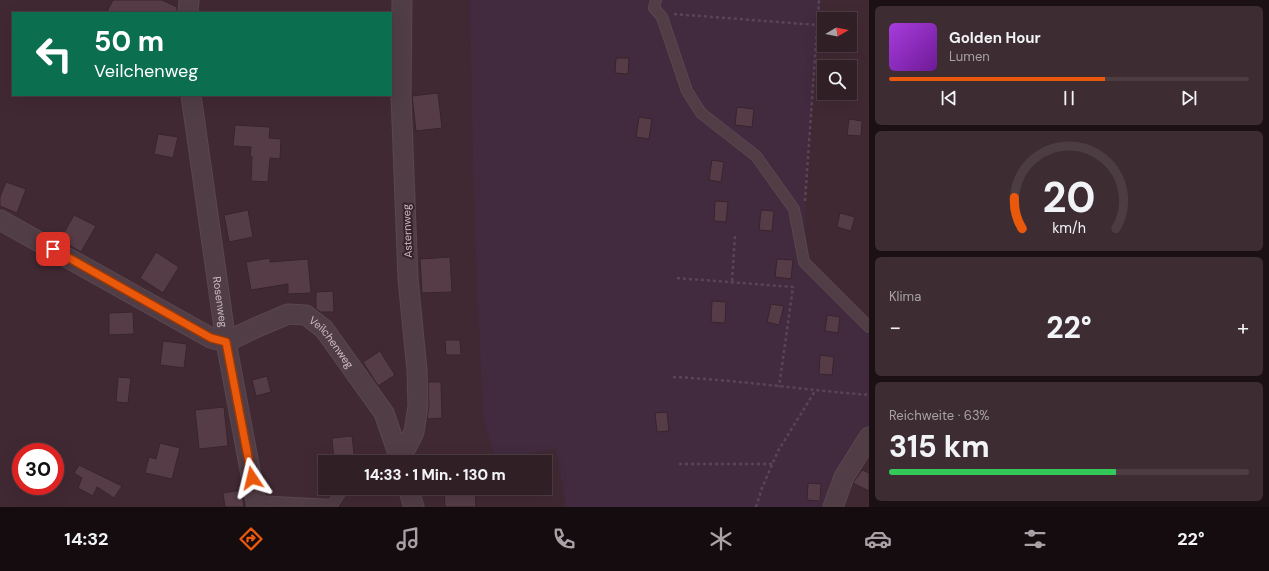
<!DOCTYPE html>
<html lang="de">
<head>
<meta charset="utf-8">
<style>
	:root { --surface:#311f26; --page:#3d2c32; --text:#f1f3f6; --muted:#a8a2a7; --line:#4c3d43; --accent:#ea580c }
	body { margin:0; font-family:"DM Sans",sans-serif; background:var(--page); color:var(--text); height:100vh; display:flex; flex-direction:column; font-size:15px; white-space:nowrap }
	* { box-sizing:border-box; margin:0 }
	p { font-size:13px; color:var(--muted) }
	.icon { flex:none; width:22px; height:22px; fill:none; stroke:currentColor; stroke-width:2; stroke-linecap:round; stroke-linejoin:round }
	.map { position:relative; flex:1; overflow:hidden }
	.side { display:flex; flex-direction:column; gap:6px; padding:6px; background:#1b1115; width:400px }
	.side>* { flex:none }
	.banner { position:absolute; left:12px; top:12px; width:380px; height:84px; border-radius:0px; box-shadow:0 4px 16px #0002,0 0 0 1px var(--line); background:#0b6e4f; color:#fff; overflow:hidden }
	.needle { width:26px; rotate:81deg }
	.buttons { position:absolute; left:817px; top:12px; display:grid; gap:8px }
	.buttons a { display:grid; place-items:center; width:40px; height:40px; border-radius:0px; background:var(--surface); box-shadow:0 4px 16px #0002,0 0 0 1px var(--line); font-size:20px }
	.speed { position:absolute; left:12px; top:443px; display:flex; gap:8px; font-size:20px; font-weight:700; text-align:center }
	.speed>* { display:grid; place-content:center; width:52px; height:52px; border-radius:50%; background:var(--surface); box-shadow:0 4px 16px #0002,0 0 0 1px var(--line); line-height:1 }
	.speed .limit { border:6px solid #d22; background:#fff; color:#111 }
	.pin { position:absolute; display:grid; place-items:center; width:34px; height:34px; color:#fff; margin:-17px; border-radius:8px; box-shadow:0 2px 6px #0006 }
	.me { position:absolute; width:44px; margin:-22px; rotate:350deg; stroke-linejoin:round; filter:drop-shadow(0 0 3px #0008) }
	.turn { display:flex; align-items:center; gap:14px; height:84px; padding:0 16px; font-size:18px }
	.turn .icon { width:52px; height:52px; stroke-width:2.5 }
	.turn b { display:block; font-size:28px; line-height:34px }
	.big { font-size:30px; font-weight:800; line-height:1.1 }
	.side .tile { flex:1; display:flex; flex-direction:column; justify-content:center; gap:6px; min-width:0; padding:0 14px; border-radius:6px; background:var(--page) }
	.side .dial { align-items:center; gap:0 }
	.dial svg { height:104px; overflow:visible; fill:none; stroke:var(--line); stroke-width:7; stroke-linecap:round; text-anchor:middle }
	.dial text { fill:var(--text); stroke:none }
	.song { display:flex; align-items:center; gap:12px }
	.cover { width:48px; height:48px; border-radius:6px; background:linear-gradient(135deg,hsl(280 70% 55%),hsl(280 70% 35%)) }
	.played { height:4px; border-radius:2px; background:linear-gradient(90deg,var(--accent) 60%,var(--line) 60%) }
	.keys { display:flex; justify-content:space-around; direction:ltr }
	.heat { display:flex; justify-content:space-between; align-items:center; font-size:22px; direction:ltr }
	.charge { height:6px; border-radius:3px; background:linear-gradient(90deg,#34c759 63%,var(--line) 0) }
	.trip { position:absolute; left:318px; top:455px; width:234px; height:40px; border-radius:0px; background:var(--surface); box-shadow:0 4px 16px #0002,0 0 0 1px var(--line); font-weight:800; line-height:40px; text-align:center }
	.dock { display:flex; height:64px; justify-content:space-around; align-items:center; background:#140c0f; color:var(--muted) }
	.dock .icon { width:28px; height:28px }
	.dock .on { color:var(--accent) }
	.dock b { font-size:18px; color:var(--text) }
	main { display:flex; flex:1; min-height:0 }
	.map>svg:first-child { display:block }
	.green { fill:#422b3f }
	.building { fill:#563c47; stroke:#38242c }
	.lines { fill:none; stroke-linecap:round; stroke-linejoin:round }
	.service-casing { stroke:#5a474e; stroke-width:12 }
	.minor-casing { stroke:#5a474e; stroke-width:21 }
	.path { stroke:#5a4558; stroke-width:2.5; stroke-dasharray:3 3; stroke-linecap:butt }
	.service { stroke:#513d45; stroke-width:10 }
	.minor { stroke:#513d45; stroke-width:19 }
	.route-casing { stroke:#983908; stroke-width:10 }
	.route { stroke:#ea580c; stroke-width:7 }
	.labels { text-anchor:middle; stroke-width:4; stroke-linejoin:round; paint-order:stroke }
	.street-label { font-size:11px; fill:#cbbac1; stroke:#36222a }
</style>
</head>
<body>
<main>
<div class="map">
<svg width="869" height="507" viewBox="0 0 869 507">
	<rect width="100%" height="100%" fill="#412933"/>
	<path class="green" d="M470 0H821L806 178 804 262 869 327V437L833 507H566L556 449 495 459 483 417 474 210Z"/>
	<g class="building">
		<path d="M113 0H162L177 7V13H106Z"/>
		<path d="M616 58H629L628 74 615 73Z"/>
		<path d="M438 93 442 128 416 131 412 96Z"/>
		<path d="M737 107 754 109 752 127 735 125Z"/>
		<path d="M639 117 652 119 649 139 636 137Z"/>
		<path d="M849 119 862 121 861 136 847 135Z"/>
		<path d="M235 125 270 127 269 138 281 139 280 159 270 158 268 182 251 181 252 157 250 156 251 147 233 146Z"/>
		<path d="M158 134 178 137 173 158 154 154Z"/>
		<path d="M712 160 724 162 721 182 709 180Z"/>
		<path d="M6 182 26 189 17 213 0 206V197Z"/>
		<path d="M715 201 728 202 726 222 714 221Z"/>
		<path d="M248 210 253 237 229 242 224 215Z"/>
		<path d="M761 210 774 211 772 231 759 230Z"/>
		<path d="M840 213 855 217 851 231 837 227Z"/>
		<path d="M74 215 96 226 81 252 60 240Z"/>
		<path d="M156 252 179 267 163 293 140 278Z"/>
		<path d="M450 257 452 292 422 293 420 259Z"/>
		<path d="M270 258V262L308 259 311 293 288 294V284L251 290 246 262Z"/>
		<path d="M777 259 793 260 791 279 775 277Z"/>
		<path d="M333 291 334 312H321L316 309V292Z"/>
		<path d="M712 301 726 302 725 323 711 322Z"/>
		<path d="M771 304 784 306 779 325 767 322Z"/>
		<path d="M133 312 134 334 109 335V313Z"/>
		<path d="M827 315 840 317 838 333 825 331Z"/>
		<path d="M445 340H460L461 355H446Z"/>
		<path d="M163 341 187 344 184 368 160 365Z"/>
		<path d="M380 351 395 375 378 386 363 362Z"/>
		<path d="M820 355 834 357 832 375 819 374Z"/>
		<path d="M267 376 271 392 256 396 252 380Z"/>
		<path d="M118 377 131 378 128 403 116 402Z"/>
		<path d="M428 382H441L442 418 427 419 429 406Z"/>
		<path d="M224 407 228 446 199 449 195 410Z"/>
		<path d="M667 412 669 431 657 432 655 413Z"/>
		<path d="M352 436 355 462H334L332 438Z"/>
		<path d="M160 443 180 448 172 479 145 473 149 457 156 459Z"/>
		<path d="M79 465 122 486 114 498 97 487 93 496 78 488 82 478 74 473Z"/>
		<path d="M862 470 869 473V491L853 483Z"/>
		<path d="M808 483 821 484 820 501 807 500Z"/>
		<path d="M444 488H475L476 507H445Z"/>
		<path d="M242 490 244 507H225L223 493Z"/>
	</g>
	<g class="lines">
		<defs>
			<g id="service">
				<path d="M656 0 654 8 662 17 687 91 701 113 756 156 794 209 804 262 869 327"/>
				<path d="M256 501 332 505 342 490"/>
			</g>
			<g id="minor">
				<path d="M188 13 189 0"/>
				<path id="s1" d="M191 95 226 342 257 507"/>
				<path id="s2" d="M0 220 211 338 226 342 255 328 288 314 306 315 324 329 384 413 401 462"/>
				<path d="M399 456 407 446 414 432 418 406 417 370 408 279 401 95 402 0"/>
				<path d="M408 488 414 507"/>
				<path d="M833 507 844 477 869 437"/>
			</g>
		</defs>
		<use href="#service" class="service-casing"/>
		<use href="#minor" class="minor-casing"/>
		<g class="path">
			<path d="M674 14 817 25"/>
			<path d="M805 201 819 0"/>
			<path d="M677 278 793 287 779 387"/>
			<path d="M732 281 735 236"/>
			<path d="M673 377C739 380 804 390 869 395"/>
			<path d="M679 464H772"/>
			<path d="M756 507 762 488 778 451 815 391"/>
		</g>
		<use href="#service" class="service"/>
		<use href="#minor" class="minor"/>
	</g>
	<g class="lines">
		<defs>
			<path id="route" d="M53 249 211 338 226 342 252 478"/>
		</defs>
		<use href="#route" class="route-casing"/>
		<use href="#route" class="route"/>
	</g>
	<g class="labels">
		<g class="street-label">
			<text transform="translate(407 231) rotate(-92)" y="4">Asternweg</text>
			<text dy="4" stroke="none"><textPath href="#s1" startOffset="209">Rosenweg</textPath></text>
			<text dy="4" stroke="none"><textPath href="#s2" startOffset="381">Veilchenweg</textPath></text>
		</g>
	</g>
</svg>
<div class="buttons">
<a><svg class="needle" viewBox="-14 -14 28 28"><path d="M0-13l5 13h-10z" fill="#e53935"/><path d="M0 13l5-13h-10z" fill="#a8a2a7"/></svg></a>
<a><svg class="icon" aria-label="search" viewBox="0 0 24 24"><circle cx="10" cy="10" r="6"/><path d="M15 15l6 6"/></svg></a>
</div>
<div class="speed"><div class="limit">30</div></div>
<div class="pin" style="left:53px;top:249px;background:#d93025"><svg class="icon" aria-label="arrive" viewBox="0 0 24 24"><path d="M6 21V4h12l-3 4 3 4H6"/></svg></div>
<svg class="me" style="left:252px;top:478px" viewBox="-20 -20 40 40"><path d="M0-17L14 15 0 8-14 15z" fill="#ea580c" stroke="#fff" stroke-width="4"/></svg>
<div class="trip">14:33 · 1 Min. · 130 m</div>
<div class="banner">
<div class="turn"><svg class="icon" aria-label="left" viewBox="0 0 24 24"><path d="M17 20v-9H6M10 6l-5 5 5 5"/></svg><div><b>50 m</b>Veilchenweg</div></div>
</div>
</div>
<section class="side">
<div class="tile">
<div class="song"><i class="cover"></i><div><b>Golden Hour</b><p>Lumen</p></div></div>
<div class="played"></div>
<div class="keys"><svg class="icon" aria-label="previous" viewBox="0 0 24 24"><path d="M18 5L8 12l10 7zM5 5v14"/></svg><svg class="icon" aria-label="pause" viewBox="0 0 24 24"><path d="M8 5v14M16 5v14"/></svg><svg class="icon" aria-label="next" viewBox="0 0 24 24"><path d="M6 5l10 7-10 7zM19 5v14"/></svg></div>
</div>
<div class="tile dial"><svg viewBox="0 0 100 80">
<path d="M14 69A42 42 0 1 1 86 69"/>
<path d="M14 69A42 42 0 0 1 8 45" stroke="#ea580c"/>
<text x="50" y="56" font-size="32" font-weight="700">20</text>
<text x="50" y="72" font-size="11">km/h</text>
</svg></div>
<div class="tile"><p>Klima</p>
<div class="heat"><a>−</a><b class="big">22°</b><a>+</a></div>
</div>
<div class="tile"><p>Reichweite · 63%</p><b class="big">315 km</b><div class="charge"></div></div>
</section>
</main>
<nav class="dock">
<b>14:32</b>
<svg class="icon on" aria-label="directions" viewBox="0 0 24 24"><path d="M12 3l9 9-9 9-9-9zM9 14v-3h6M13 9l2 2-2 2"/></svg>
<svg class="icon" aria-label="music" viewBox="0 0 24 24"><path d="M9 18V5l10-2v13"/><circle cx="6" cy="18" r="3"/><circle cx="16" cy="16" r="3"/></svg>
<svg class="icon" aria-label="phone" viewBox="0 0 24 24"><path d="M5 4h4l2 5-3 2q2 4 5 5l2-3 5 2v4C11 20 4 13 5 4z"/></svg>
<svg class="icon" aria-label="climate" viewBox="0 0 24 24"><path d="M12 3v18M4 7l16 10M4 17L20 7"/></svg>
<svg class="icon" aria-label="car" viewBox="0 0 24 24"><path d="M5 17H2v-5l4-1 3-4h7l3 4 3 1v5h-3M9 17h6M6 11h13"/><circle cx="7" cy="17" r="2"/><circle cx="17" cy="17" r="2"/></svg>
<svg class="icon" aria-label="filters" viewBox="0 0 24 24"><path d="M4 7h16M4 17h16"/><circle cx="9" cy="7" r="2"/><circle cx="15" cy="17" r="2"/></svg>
<b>22°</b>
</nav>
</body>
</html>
